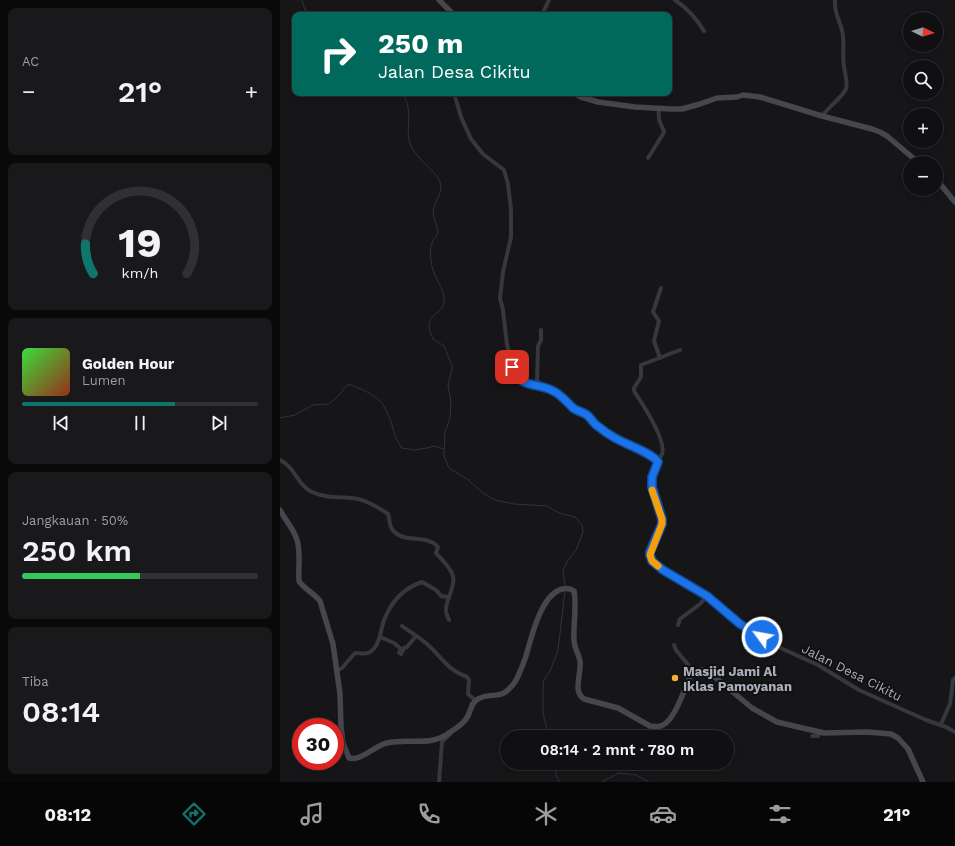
<!DOCTYPE html>
<html lang="id">
<head>
<meta charset="utf-8">
<style>
	:root { --surface:#101012; --page:#19191b; --text:#f1f3f6; --muted:#9c9d9f; --line:#303032; --accent:#0f766e }
	body { margin:0; font-family:"Work Sans",sans-serif; background:var(--page); color:var(--text); height:100vh; display:flex; flex-direction:column; font-size:15px; white-space:nowrap }
	* { box-sizing:border-box; margin:0 }
	p { font-size:13px; color:var(--muted) }
	.icon { flex:none; width:22px; height:22px; fill:none; stroke:currentColor; stroke-width:2; stroke-linecap:round; stroke-linejoin:round }
	.map { position:relative; flex:1; overflow:hidden }
	.sheet { display:flex; flex-direction:column; gap:8px; padding:8px; background:#09090a; width:280px }
	.sheet>* { flex:none }
	.top-card { position:absolute; left:12px; top:12px; width:380px; height:84px; border-radius:8px; box-shadow:0 2px 6px #0003,0 0 0 1px var(--line); background:#00695c; color:#fff; overflow:hidden }
	.needle { width:26px; rotate:95deg }
	.controls { position:absolute; left:623px; top:12px; display:grid; gap:8px }
	.controls a { display:grid; place-items:center; width:40px; height:40px; border-radius:50%; background:var(--surface); box-shadow:0 2px 6px #0003,0 0 0 1px var(--line); font-size:20px }
	.speed { position:absolute; left:12px; top:718px; display:flex; gap:8px; font-size:20px; font-weight:700; text-align:center }
	.speed>* { display:grid; place-content:center; width:52px; height:52px; border-radius:50%; background:var(--surface); box-shadow:0 2px 6px #0003,0 0 0 1px var(--line); line-height:1 }
	.speed .limit { border:6px solid #d22; background:#fff; color:#111 }
	.pin { position:absolute; display:grid; place-items:center; width:34px; height:34px; color:#fff; margin:-17px; border-radius:8px; box-shadow:0 2px 6px #0006 }
	.me { position:absolute; width:44px; margin:-22px; rotate:302deg; stroke-linejoin:round; filter:drop-shadow(0 0 3px #0008) }
	.turn { display:flex; align-items:center; gap:14px; height:84px; padding:0 20px; font-size:18px }
	.turn .icon { width:52px; height:52px; stroke-width:2.5 }
	.turn b { display:block; font-size:28px; line-height:34px }
	.big { font-size:30px; font-weight:600; line-height:1.1 }
	.sheet .widget { flex:1; display:flex; flex-direction:column; justify-content:center; gap:6px; min-width:0; padding:0 14px; border-radius:8px; background:var(--page) }
	.sheet .dial { align-items:center; gap:0 }
	.dial svg { height:104px; overflow:visible; fill:none; stroke:var(--line); stroke-width:7; stroke-linecap:round; text-anchor:middle }
	.dial text { fill:var(--text); stroke:none }
	.song { display:flex; align-items:center; gap:12px }
	.cover { width:48px; height:48px; border-radius:6px; background:linear-gradient(135deg,hsl(120 70% 55%),hsl(10 70% 35%)) }
	.played { height:4px; border-radius:2px; background:linear-gradient(90deg,var(--accent) 65%,var(--line) 65%) }
	.keys { display:flex; justify-content:space-around; direction:ltr }
	.heat { display:flex; justify-content:space-between; align-items:center; font-size:22px; direction:ltr }
	.charge { height:6px; border-radius:3px; background:linear-gradient(90deg,#34c759 50%,var(--line) 0) }
	.trip { position:absolute; left:220px; top:730px; width:234px; height:40px; border-radius:20px; background:var(--surface); box-shadow:0 2px 6px #0003,0 0 0 1px var(--line); font-weight:600; line-height:40px; text-align:center }
	.dock { display:flex; height:64px; justify-content:space-around; align-items:center; background:#060607; color:var(--muted) }
	.dock .icon { width:28px; height:28px }
	.dock .active { color:var(--accent) }
	.dock b { font-size:18px; color:var(--text) }
	main { display:flex; flex:1; min-height:0 }
	.map>svg:first-child { display:block }
	.lines { fill:none; stroke-linecap:round; stroke-linejoin:round }
	.stream { stroke:#2c353c; stroke-width:1 }
	.street { stroke:#37383d; stroke-width:4 }
	.secondary { stroke:#45474d; stroke-width:5.5 }
	.route-casing { stroke:#114b97; stroke-width:10 }
	.route { stroke:#1a73e8; stroke-width:7 }
	.slow { stroke:#f59e0b; stroke-width:7 }
	.poi-dot { fill:#f2b134; stroke:#111113; stroke-width:1.5 }
	.labels { text-anchor:middle; stroke-width:4; stroke-linejoin:round; paint-order:stroke }
	.poi-label { font-size:13px; font-weight:bold; fill:#a8adb8; stroke:#111113; text-anchor:start }
	.street-label { font-size:13px; fill:#a8adb8; stroke:#111113 }
</style>
</head>
<body>
<main>
<section class="sheet">
<div class="widget"><p>AC</p>
<div class="heat"><a>−</a><b class="big">21°</b><a>+</a></div>
</div>
<div class="widget dial"><svg viewBox="0 0 100 80">
<path d="M14 69A42 42 0 1 1 86 69"/>
<path d="M14 69A42 42 0 0 1 8 46" stroke="#0f766e"/>
<text x="50" y="56" font-size="32" font-weight="700">19</text>
<text x="50" y="72" font-size="11">km/h</text>
</svg></div>
<div class="widget">
<div class="song"><i class="cover"></i><div><b>Golden Hour</b><p>Lumen</p></div></div>
<div class="played"></div>
<div class="keys"><svg class="icon" aria-label="previous" viewBox="0 0 24 24"><path d="M18 5L8 12l10 7zM5 5v14"/></svg><svg class="icon" aria-label="pause" viewBox="0 0 24 24"><path d="M8 5v14M16 5v14"/></svg><svg class="icon" aria-label="next" viewBox="0 0 24 24"><path d="M6 5l10 7-10 7zM19 5v14"/></svg></div>
</div>
<div class="widget"><p>Jangkauan · 50%</p><b class="big">250 km</b><div class="charge"></div></div>
<div class="widget"><p>Tiba</p><b class="big">08:14</b></div>
</section>
<div class="map">
<svg width="675" height="782" viewBox="0 0 675 782">
	<rect width="100%" height="100%" fill="#161618"/>
	<g class="lines">
		<g class="stream">
			<path d="M22 0 25 10 34 15"/>
			<path d="M121 93C134 106 126 125 129 140 133 158 155 169 160 182 164 194 153 202 153 212 153 219 158 226 158 233 157 238 153 238 152 243 150 248 150 256 151 261 152 276 165 287 164 302 163 317 140 312 153 339L164 346 172 366V369L168 385 171 402 170 418 165 432 164 456 169 468 187 479 203 493 215 500 234 504 267 506 279 513 295 517 302 525 303 532 296 550 287 562 283 571 285 586"/>
			<path d="M0 418 15 415 33 405 49 404 60 394 66 386 69 384C95 395 103 397 112 425 114 433 117 442 122 448L135 450 147 448 154 446 164 449"/>
			<path d="M271 737 266 726 263 713V686L264 680 271 669 278 650 285 591"/>
			<path d="M277 763C276 770 274 776 280 782"/>
			<path d="M321 782 339 773 356 775 369 782"/>
		</g>
		<g class="street">
			<path d="M395 0C407 8 417 19 424 31"/>
			<path d="M262 15 269 0"/>
			<path d="M174 93 181 117 191 139 203 154 224 170 228 184 231 210V237L223 272 220 298 223 310 227 345 235 374 238 378 247 384 266 388 273 391 285 399 293 408 307 415 313 423 334 437 367 454 378 462"/>
			<path d="M243 94V93"/>
			<path d="M542 116C547 109 564 95 566 89 568 82 565 74 564 67 562 55 565 42 562 30 559 19 554 13 555 0"/>
			<path d="M368 158 383 134 384 131C379 121 378 119 379 108"/>
			<path d="M400 350 361 365V377L354 388V391C362 403 387 440 382 454 378 464 371 474 371 486 372 499 381 511 382 524L370 555 372 561 383 570 427 596 460 624 494 645 538 665 579 690 646 720 666 727 675 732"/>
			<path d="M380 358 374 341 379 321 373 312 381 288"/>
			<path d="M260 387 259 382 257 381 258 346 261 340V330"/>
			<path d="M0 460C14 466 17 484 30 491 43 498 57 497 72 498 84 499 98 507 108 514 110 519 109 525 112 529 123 545 146 533 158 547L156 553C162 560 171 568 173 576 176 587 165 600 166 611 166 614 168 617 169 620"/>
			<path d="M398 625 400 619 420 604 427 596"/>
			<path d="M122 626C130 632 139 637 147 644 162 657 167 670 187 677L189 680 188 694 195 700"/>
			<path d="M100 637 114 643 121 649 119 653"/>
			<path d="M394 645 396 650 414 672"/>
			<path d="M121 654 124 648 127 647 136 636"/>
			<path d="M56 671 62 668 75 653C79 653 84 654 88 653 101 648 100 628 105 618 112 601 124 588 142 582L156 590 161 596 169 597"/>
			<path d="M661 724 670 704 673 680 675 678"/>
			<path d="M532 736H538L539 733"/>
			<path d="M159 782 162 742 170 734"/>
		</g>
		<g class="secondary">
			<path d="M159 0 174 15"/>
			<path d="M294 93 301 97 318 102 355 107 390 109H402L420 104 437 98 457 97 463 95 480 97 542 116 592 129 600 132 607 136 639 163"/>
			<path d="M656 179 675 202"/>
			<path d="M0 510C5 520 14 529 17 540 21 552 18 568 19 581 24 589 34 593 40 601L53 644 60 694 61 726 63 743 69 758C82 761 94 746 107 743 129 738 150 747 169 733 175 729 182 725 186 719 191 713 190 703 198 699 213 691 221 702 235 682 239 675 242 667 245 659 251 640 260 595 282 589 286 588 290 588 294 591 297 607 293 624 294 640 294 648 299 654 300 661 302 673 292 691 304 699L338 708 370 726C374 726 379 728 383 725 396 718 404 689 411 675L414 672 422 670 436 678 472 708 497 722 544 733 587 732 611 734 618 738 628 749 643 782"/>
		</g>
	</g>
	<g class="lines">
		<defs>
			<path id="route" d="M232 367C242 391 257 381 275 392 282 396 287 402 293 408 297 411 303 412 307 415 310 417 312 421 315 424 321 429 328 434 335 438 347 445 370 452 378 462L372 477V487L382 519V524L370 552V555L372 561 383 570 427 596 460 624 482 637"/>
		</defs>
		<use href="#route" class="route-casing"/>
		<use href="#route" class="route"/>
		<path class="slow" d="M372 490 382 519V524L370 555 372 561 378 566"/>
	</g>
	<circle class="poi-dot" cx="395" cy="678" r="4"/>
	<g class="labels">
		<g class="poi-label">
			<text x="403" y="676">Masjid Jami Al<tspan x="403" dy="15">Iklas Pamoyanan</tspan></text>
		</g>
		<g class="street-label">
			<text transform="translate(572 672) rotate(27)" y="5">Jalan Desa Cikitu</text>
		</g>
	</g>
</svg>
<div class="controls">
<a><svg class="needle" viewBox="-14 -14 28 28"><path d="M0-13l5 13h-10z" fill="#e53935"/><path d="M0 13l5-13h-10z" fill="#9c9d9f"/></svg></a>
<a><svg class="icon" aria-label="search" viewBox="0 0 24 24"><circle cx="10" cy="10" r="6"/><path d="M15 15l6 6"/></svg></a>
<a>+</a>
<a>−</a>
</div>
<div class="speed"><div class="limit">30</div></div>
<div class="pin" style="left:232px;top:367px;background:#d93025"><svg class="icon" aria-label="arrive" viewBox="0 0 24 24"><path d="M6 21V4h12l-3 4 3 4H6"/></svg></div>
<svg class="me" style="left:482px;top:637px" viewBox="-20 -20 40 40"><circle r="17" fill="#1a73e8" stroke="#fff" stroke-width="3"/><path d="M0-11L8 9 0 5-8 9z" fill="#fff"/></svg>
<div class="trip">08:14 · 2 mnt · 780 m</div>
<div class="top-card">
<div class="turn"><svg class="icon" aria-label="right" viewBox="0 0 24 24"><path d="M7 20v-9h11M14 6l5 5-5 5"/></svg><div><b>250 m</b>Jalan Desa Cikitu</div></div>
</div>
</div>
</main>
<nav class="dock">
<b>08:12</b>
<svg class="icon active" aria-label="directions" viewBox="0 0 24 24"><path d="M12 3l9 9-9 9-9-9zM9 14v-3h6M13 9l2 2-2 2"/></svg>
<svg class="icon" aria-label="music" viewBox="0 0 24 24"><path d="M9 18V5l10-2v13"/><circle cx="6" cy="18" r="3"/><circle cx="16" cy="16" r="3"/></svg>
<svg class="icon" aria-label="phone" viewBox="0 0 24 24"><path d="M5 4h4l2 5-3 2q2 4 5 5l2-3 5 2v4C11 20 4 13 5 4z"/></svg>
<svg class="icon" aria-label="climate" viewBox="0 0 24 24"><path d="M12 3v18M4 7l16 10M4 17L20 7"/></svg>
<svg class="icon" aria-label="car" viewBox="0 0 24 24"><path d="M5 17H2v-5l4-1 3-4h7l3 4 3 1v5h-3M9 17h6M6 11h13"/><circle cx="7" cy="17" r="2"/><circle cx="17" cy="17" r="2"/></svg>
<svg class="icon" aria-label="filters" viewBox="0 0 24 24"><path d="M4 7h16M4 17h16"/><circle cx="9" cy="7" r="2"/><circle cx="15" cy="17" r="2"/></svg>
<b>21°</b>
</nav>
</body>
</html>
